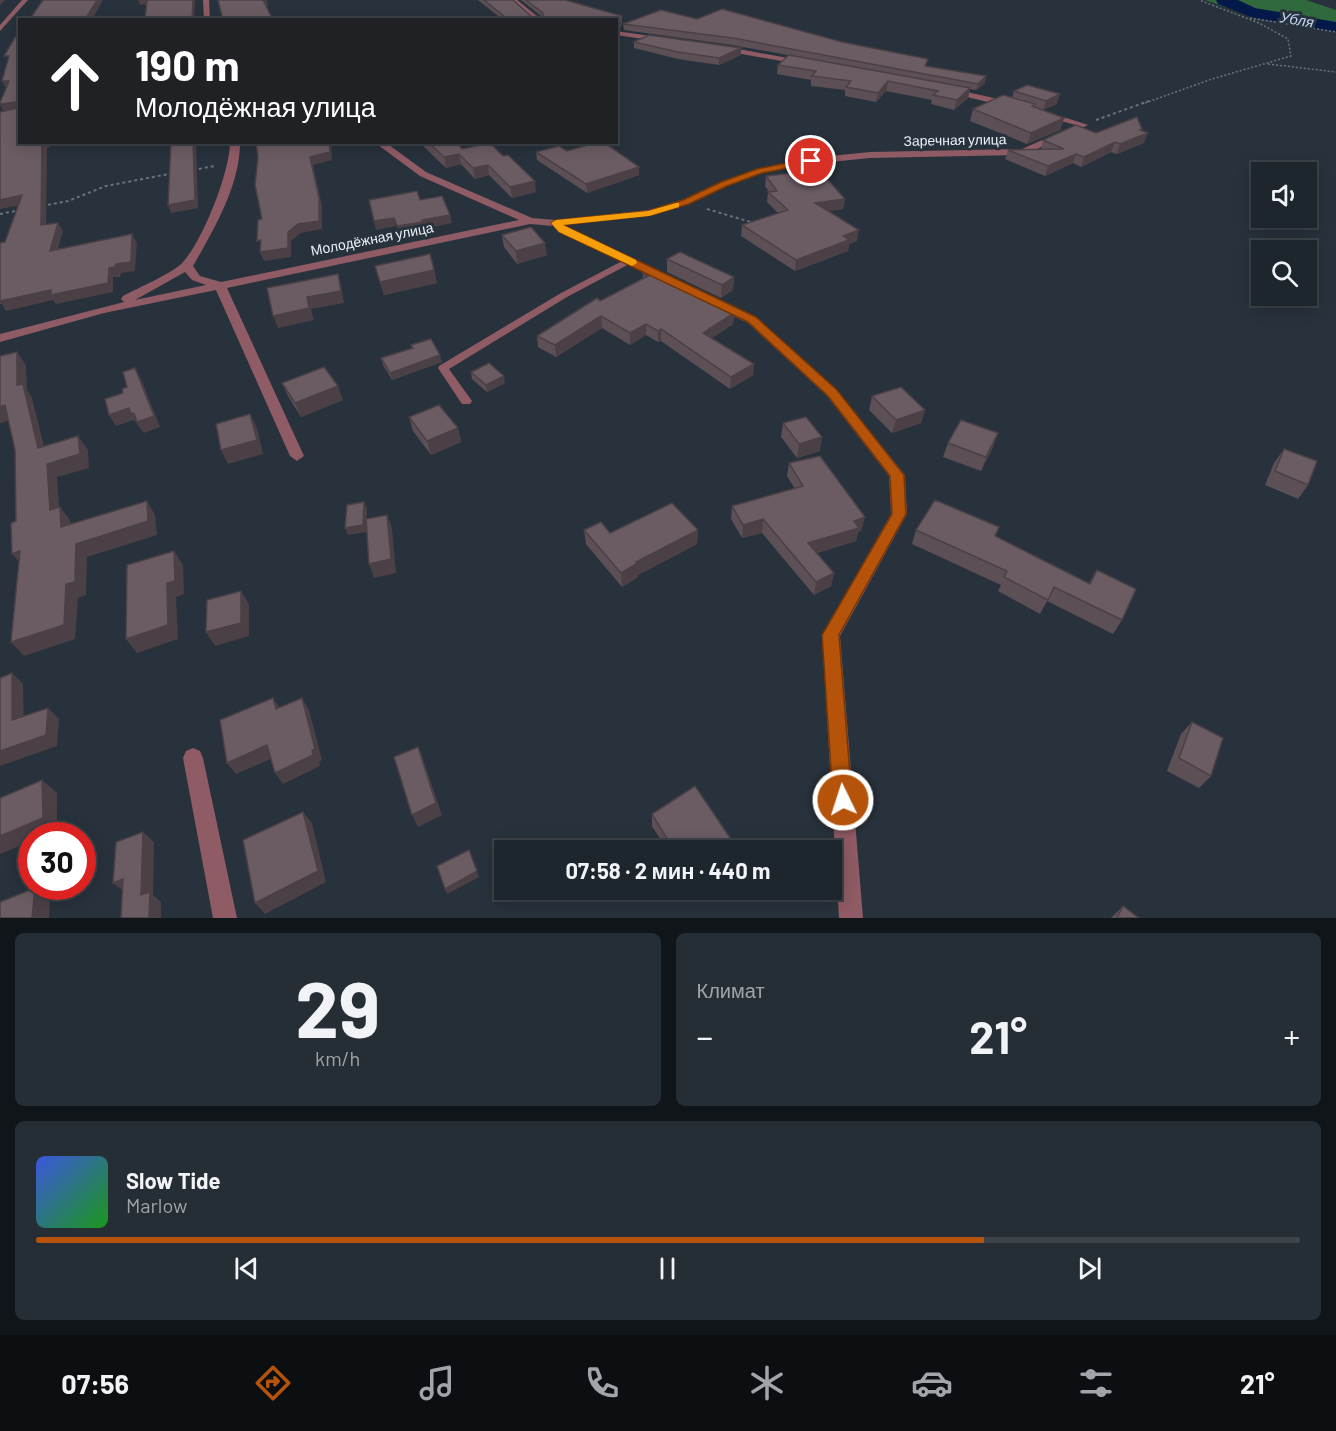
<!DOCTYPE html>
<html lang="ru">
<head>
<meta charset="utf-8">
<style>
	:root { --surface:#1e262d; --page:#262e35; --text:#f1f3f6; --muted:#a1a5aa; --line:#3c4349; --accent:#b45309 }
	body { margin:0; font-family:Barlow,sans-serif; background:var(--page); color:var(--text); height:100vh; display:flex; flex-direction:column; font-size:22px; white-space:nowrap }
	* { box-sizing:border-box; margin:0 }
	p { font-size:20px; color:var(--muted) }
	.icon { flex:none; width:33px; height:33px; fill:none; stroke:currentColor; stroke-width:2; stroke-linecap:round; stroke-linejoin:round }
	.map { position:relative; height:918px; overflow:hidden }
	.side { display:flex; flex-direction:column; gap:15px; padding:15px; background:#101519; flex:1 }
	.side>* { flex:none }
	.hud { position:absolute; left:18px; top:18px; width:600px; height:126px; border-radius:0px; box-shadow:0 3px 15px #0003,0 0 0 2px var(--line); background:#202124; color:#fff; overflow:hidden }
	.buttons { position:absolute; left:1251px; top:162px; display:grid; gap:12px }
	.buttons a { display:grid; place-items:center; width:66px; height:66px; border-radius:0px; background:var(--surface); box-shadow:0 3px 15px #0003,0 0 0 2px var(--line); font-size:30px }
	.speed { position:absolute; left:18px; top:822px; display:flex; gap:12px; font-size:30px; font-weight:700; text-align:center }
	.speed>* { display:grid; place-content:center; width:78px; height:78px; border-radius:50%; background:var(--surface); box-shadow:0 3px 15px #0003,0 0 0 2px var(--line); line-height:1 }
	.speed .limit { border:9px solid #d22; background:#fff; color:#111 }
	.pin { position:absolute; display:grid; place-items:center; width:51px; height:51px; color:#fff; margin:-26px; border:3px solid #fff; border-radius:50%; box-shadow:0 2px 6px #0007 }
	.me { position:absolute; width:66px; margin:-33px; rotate:356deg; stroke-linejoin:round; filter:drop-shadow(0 0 4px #0008) }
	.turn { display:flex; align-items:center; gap:21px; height:126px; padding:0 18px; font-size:27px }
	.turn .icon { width:78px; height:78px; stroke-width:2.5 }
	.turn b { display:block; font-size:42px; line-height:51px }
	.big { font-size:45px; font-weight:700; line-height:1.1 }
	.side .widget { flex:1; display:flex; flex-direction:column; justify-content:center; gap:9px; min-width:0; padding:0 21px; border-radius:9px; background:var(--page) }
	.side .dial { align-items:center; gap:0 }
	.dial b { font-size:78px; line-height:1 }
	.song { display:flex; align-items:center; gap:18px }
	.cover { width:72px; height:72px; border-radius:9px; background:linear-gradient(135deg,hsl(230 70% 55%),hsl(120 70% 35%)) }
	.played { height:6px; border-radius:3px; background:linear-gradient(90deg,var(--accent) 75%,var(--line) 75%) }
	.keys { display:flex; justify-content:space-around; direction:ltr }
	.heat { display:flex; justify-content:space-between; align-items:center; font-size:33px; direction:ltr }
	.side .tiles { flex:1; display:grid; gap:15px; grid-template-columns:1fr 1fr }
	.widget:last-child { grid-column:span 2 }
	.trip { position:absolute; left:494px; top:840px; width:348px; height:60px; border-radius:0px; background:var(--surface); box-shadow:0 3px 15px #0003,0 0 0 2px var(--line); font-weight:700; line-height:60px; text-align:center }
	.menu { display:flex; height:96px; justify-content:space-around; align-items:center; background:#0c0f12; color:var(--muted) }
	.menu .icon { width:42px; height:42px }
	.menu .selected { color:var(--accent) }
	.menu b { font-size:27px; color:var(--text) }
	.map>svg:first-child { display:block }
	.forest { fill:#306a3c }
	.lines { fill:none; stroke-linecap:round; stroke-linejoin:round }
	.river { fill:#041949; fill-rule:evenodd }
	.path-far1 { stroke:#6a737c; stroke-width:1.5; stroke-dasharray:2 2; stroke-linecap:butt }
	.path { stroke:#6a737c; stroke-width:2; stroke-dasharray:3 3; stroke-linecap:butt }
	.service { fill:#8f5b64; fill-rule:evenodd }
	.minor { fill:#8f5b64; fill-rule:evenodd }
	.tertiary { fill:#8f5b64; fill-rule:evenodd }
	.wall { fill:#5c4f56 }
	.shaded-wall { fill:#4b4046 }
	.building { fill:#6b5c64; stroke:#4b4046; stroke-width:1.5 }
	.route { fill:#b45309; stroke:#753606; stroke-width:1.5 }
	.slow { fill:#f59e0b }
	.labels { text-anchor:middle; stroke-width:6; stroke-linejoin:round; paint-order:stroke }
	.far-street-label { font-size:14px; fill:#e9f0f7; stroke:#28323c }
	.far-water-label { font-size:15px; font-style:italic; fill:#c2d3f5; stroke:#28323c }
</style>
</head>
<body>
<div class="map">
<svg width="1336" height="918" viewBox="0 0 1336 918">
	<rect width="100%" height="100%" fill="#28323c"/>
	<path class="forest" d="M1205 0H1306L1336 10V25L1243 13Z"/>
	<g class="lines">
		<path class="river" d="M1216 0H1238L1255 8 1336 22V32L1251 17 1218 4Z"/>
		<g class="path-far1">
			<path d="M1250 18 1336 32"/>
			<path d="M1268 64 1336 72"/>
			<path d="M1145 103 1212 79 1291 56 1288 39 1259 23 1199 0"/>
		</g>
		<g class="path">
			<path d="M1096 120 1149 101"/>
			<path d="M193 170 215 166"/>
			<path d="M42 206 68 201 106 186 174 173"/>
			<path d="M707 209 754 223"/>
			<path d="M0 214 20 210"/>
		</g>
		<path class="service" d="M628 258 633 261 631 263 567 297 449 369 472 401 470 404H462L438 368 439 366 561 293Z"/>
		<g class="minor">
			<path d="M203 0H209L210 20H204Z"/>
			<path d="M510 0H517L542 20H534Z"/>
			<path d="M616 31 665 38 669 40 665 42 616 35Z"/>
			<path d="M722 46 804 61 808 63 804 65 719 50Z"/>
			<path d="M949 88 1016 103 1017 105 1013 108 946 92 945 90Z"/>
			<path d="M1045 111 1088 125 1024 155 870 158 811 164 762 173 727 186 690 204 653 215 564 225 669 276V280L665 281 558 232 553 226 530 224 227 288 304 456 297 461 290 456 216 290 104 313 0 342V334L124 302 121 299 123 296C136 289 175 272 183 262 203 240 230 172 230 142H240C240 186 214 229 193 266L200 276 221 282 519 220 420 176 374 142H385L426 172 532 218 556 220 648 210 682 200 721 182 757 169 811 158 870 152 1022 149 1076 125 1042 116V112ZM185 272 192 280 206 285 135 300Z"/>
			<path d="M689 286 756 317 837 390 905 475 907 514 840 636 863 918H839L822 635 891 514 889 476 827 396 748 323 685 293 683 290Z"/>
			<path d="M193 748 200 751 203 758 237 918H213L183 758 186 751Z"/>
		</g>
		<path class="tertiary" d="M22 0H28L0 31V25Z"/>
	</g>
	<g class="wall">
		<path d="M478 0H513L532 17 541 16 521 0H565L622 16V22L620 29H616V20H503Z"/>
		<path d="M697 19 842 42 985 83 976 90 970 89 968 98 954 110 931 104 932 100 886 91 876 102 845 96V90L811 86V80L777 74 778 65 788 55 732 45 624 30 623 24Z"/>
		<path d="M634 42 741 55 719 65 678 59 634 48Z"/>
		<path d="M1014 91 1057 104 1043 110 1064 118 1060 130 1027 144 970 121 973 109 1012 98Z"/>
		<path d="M1142 131 1144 143 1117 154 1111 152 1081 167 1073 163 1045 176 1005 159 1008 150 1041 149 1043 140 1096 133Z"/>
		<path d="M419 142H456L462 149 536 192 512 198 489 175 475 179 461 164 446 168Z"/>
		<path d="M567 151 639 167V175L587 193 537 160 536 152Z"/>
		<path d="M766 176 845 199 843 209 829 211 857 241 849 244 848 251 795 271 741 236 742 225 778 213 767 202 768 192H769L765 186Z"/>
		<path d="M502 235 547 255 517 264 504 247Z"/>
		<path d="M430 254 437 283 384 295 375 266Z"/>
		<path d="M667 259 734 277 733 290 721 298 667 272Z"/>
		<path d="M643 274 708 295V300L734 313 733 324 712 338 754 364 753 375 730 389 661 341 658 342 646 335 630 345 602 328 556 357 538 347 537 336 600 301 643 279Z"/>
		<path d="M411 345 442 362 392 380 383 365 381 358 412 348Z"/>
		<path d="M471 372 505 383 487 392 472 379Z"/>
		<path d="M282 383 343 400 301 417 288 396Z"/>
		<path d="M872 396 925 410 921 423 892 433 869 410Z"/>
		<path d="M409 417 458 428 461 442 431 455 413 431Z"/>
		<path d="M783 423 820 451 797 458 781 437Z"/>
		<path d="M948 443 993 447 981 471 943 457Z"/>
		<path d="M1284 449 1308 485 1298 499 1265 485 1274 463Z"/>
		<path d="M789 463 861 531 858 532 856 541 817 553 834 573 831 586 814 595 762 533 742 538 731 519 732 506 795 489 787 476Z"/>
		<path d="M999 527 995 536 1089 583 1097 570 1122 620 1113 634 1047 601 1040 614 998 591 1001 585 912 544 916 530Z"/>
		<path d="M584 530 610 533 698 530 697 544 638 575V577L622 587 586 544Z"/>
		<path d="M1192 722 1211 776 1199 788 1167 771 1181 734Z"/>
		<path d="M652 814 737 848V850H667L652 826Z"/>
		<path d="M1123 906 1139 918H1111Z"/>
	</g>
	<g class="shaded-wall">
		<path d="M0 0H5L0 5Z"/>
		<path d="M97 0H103L92 20H85Z"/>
		<path d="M138 0H148L150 4 140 5Z"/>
		<path d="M193 0H195L194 20H192Z"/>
		<path d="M263 0H267L268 6 265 7Z"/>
		<path d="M741 48V55L719 65V58Z"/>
		<path d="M986 76 985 83 976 90 978 84Z"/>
		<path d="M2 81H9L6 89Z"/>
		<path d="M888 81 886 91 876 102 878 93Z"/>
		<path d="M970 88 968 98 954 110 957 100Z"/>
		<path d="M1060 94 1057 104 1043 110 1046 101Z"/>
		<path d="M15 102 20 110 4 112 0 105Z"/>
		<path d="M1064 118 1060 130 1027 144 1031 133Z"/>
		<path d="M1142 129 1139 137 1148 133 1144 143 1117 154 1120 144Z"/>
		<path d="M42 142H52L50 147 47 148 46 234 41 225Z"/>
		<path d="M151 142H174V143L153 146Z"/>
		<path d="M193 142H196L198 208 171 213 168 205Z"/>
		<path d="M329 142H331L332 160 313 165 322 206V229L301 233 291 241V257L264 261 260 252 288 232 310 157Z"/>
		<path d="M1115 142 1111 152 1081 167 1084 157Z"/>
		<path d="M459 154 461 164 446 168 444 157Z"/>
		<path d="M1076 154 1073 163 1045 176 1048 166Z"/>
		<path d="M488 165 489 175 475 179 473 168Z"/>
		<path d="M639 167V175L587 193 586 184Z"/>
		<path d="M535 181 536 192 512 198 510 187Z"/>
		<path d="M22 195 27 204 0 209V200Z"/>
		<path d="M845 199 843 209 814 213 815 203Z"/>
		<path d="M450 215 452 223 424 229 425 231 399 235 397 226 422 220Z"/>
		<path d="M394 218 396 226 376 230 374 221Z"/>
		<path d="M58 223 63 231 55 260 50 251Z"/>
		<path d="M859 230 857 241 849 244 848 251 795 271 796 260 843 236Z"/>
		<path d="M132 234 137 243 135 271 121 273 120 277H113V292L56 304 53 300 6 311 2 304H0V293L109 268 116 264Z"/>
		<path d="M545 243 547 255 517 264 516 251Z"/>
		<path d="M434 270 437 283 384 295 380 282Z"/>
		<path d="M338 274 341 286 344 303 311 309 314 320 278 328 273 316 307 297Z"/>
		<path d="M734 277 733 290 721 298 722 285Z"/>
		<path d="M734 313 733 324 703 344V333Z"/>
		<path d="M601 316 602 328 556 357 555 345Z"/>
		<path d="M646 324V335L630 345V333Z"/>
		<path d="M661 329V341L658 342V331Z"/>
		<path d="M17 352 26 365 27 390 32 398 48 462 38 448 17 385Z"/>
		<path d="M440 355 442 362 392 380 390 373Z"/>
		<path d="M754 364 753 375 730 389 731 377Z"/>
		<path d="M135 368 141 379 160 427 144 433 134 420 116 426 109 415 129 408Z"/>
		<path d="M504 376 505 383 487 392 486 385Z"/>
		<path d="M338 386 343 400 301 417 295 403Z"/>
		<path d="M5 405 15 419 0 423V407Z"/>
		<path d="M925 410 921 423 892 433 896 420Z"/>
		<path d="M250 414 257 428 263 454 228 464 221 450Z"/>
		<path d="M458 428 461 442 431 455 427 441Z"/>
		<path d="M998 433 993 447 981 471 986 457Z"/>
		<path d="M78 436 88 450 89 468 57 477 60 518V507L70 520 72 541 61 527 50 510 47 464Z"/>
		<path d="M822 437 820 451 797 458 799 444Z"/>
		<path d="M147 501 155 515 157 535 87 557 86 595 78 598 75 639 24 656 11 642 66 584 76 544Z"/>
		<path d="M364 502 367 509 366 532 348 535 345 528Z"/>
		<path d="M387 515 392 528 396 573 374 578 369 564Z"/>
		<path d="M865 517 861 531 858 532 856 541 806 556 808 543 854 521Z"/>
		<path d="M763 519 762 533 742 538 743 525Z"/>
		<path d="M698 530 697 544 638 575V577L622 587 621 573 636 562Z"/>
		<path d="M20 551 24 567 12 554Z"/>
		<path d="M174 551 183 565 184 594 176 597 178 639 137 653 126 639 167 583Z"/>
		<path d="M834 573 831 586 814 595 816 582Z"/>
		<path d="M241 591 249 604V636L215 646 206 632Z"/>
		<path d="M12 673 23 684 24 731 12 720Z"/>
		<path d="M273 698 281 710 276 709Z"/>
		<path d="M302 698 309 710 322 760 319 762 320 766 283 784 275 773 312 750Z"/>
		<path d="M48 708 59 719 57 746 0 766V751Z"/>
		<path d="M267 745 275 757 236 774 227 763Z"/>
		<path d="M418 747 423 759 442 815 418 827 412 815Z"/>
		<path d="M42 780 57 793V830L44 836H32V841L0 854V836Z"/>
		<path d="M303 812 312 823 326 882 265 914 255 903Z"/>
		<path d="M143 832 154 842 153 895 161 902V918H149L141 895Z"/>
		<path d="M469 850 479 877 447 894 445 889Z"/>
		<path d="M123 879 125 892 113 883Z"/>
		<path d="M35 888 50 899 49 918H32Z"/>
	</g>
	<g class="building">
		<path d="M43 0H97L85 20H29Z"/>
		<path d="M147 0H193L192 20H145Z"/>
		<path d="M218 0H266H263L273 20H223Z"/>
		<path d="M484 0H513L532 17 543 16V13L526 0H565L622 16 620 24H616V20H509Z"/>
		<path d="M722 9 842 42 928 59 925 66 986 76 978 84 733 38 623 24 661 10 697 19Z"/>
		<path d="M20 31V142H42L41 225 58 223 50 251 132 234 131 262 116 264 115 267 109 268 108 283 51 295V290L0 301V243L5 242 22 195 0 200V112L18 108 15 102 0 104V103L9 81H2L9 56H4L14 39Z"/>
		<path d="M649 35 741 48 719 58 678 52 634 42Z"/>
		<path d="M789 55 970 88 957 100 933 95 938 91 888 81 878 93 846 87 851 81 812 76 816 71 778 65Z"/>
		<path d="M1027 85 1060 94 1046 101 1014 91Z"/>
		<path d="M1003 95 1035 104 1032 106 1064 118 1031 133 973 109Z"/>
		<path d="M1137 117 1142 129 1140 130 1148 133 1120 144 1115 142 1084 157 1076 154 1048 166 1008 150 1064 149 1043 140 1076 125 1096 133Z"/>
		<path d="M171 142H193L195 200 168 205Z"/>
		<path d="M256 142H329L330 152 310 157 319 198V221L298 224 288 232V248L260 252 261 240 257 241 258 220 262 219 255 185 258 157Z"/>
		<path d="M428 142H456L462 149 490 143 503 156 508 155 535 181 510 187 488 165 473 168 459 154 444 157Z"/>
		<path d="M598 142H603L639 167 586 184 536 152 559 146 567 151Z"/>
		<path d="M819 170 845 199 815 203 859 230 843 236 849 240 796 260 742 225 788 210 768 192 777 191 766 176Z"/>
		<path d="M417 191 420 200 442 196 450 215 422 220 423 222 397 226 394 218 374 221 369 200Z"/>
		<path d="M531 227 545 243 516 251 502 235Z"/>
		<path d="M680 252 734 277 722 285 667 259Z"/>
		<path d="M430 254 434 270 380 282 375 266Z"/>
		<path d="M652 269 708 295 703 298 734 313 703 333 754 364 731 377 661 329 658 331 646 324 630 333 601 316 555 345 537 336 597 298 600 301 648 276 643 274Z"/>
		<path d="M338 274 341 291 307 297 309 308 273 316 267 288Z"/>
		<path d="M431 339 440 355 390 373 381 358 413 348 411 345Z"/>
		<path d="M17 352V385L23 384 38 448 78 436 80 454 47 464 50 510 60 507 61 527 147 501 148 521 76 544 75 582 66 584 64 625 11 642 20 551 12 554 11 523 16 521 15 450 5 405 0 407V356Z"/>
		<path d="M489 363 504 376 486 385 471 372Z"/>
		<path d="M324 367 338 386 295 403 282 383Z"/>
		<path d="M135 368 154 416 137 422 134 413 131 414 129 408 109 415 105 399 123 393 122 389 127 387 123 372Z"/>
		<path d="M901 387 925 410 896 420 872 396Z"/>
		<path d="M439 405 458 428 427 441 409 417Z"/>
		<path d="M250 414 257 440 221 450 216 424Z"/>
		<path d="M806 417 822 437 799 444 783 423Z"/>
		<path d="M961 420 998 433 986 457 948 443Z"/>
		<path d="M1284 449 1317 461 1308 485 1275 471Z"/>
		<path d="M820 456 865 517 854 521 859 528 808 543 834 573 816 582 763 519 743 525 732 506 803 486 789 463Z"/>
		<path d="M935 500 999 527 995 536 1090 584 1097 570 1136 589 1122 620 1054 587 1048 600 1004 577 1007 571 916 530Z"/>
		<path d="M364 502 363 525 345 528 347 505Z"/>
		<path d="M672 503 698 530 636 562 638 563 621 573 584 530 601 522 610 533Z"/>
		<path d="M387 515 391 559 369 564 366 519Z"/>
		<path d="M174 551 175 581 167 583 168 625 126 639 127 565Z"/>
		<path d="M241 591V623L206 632 207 600Z"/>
		<path d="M12 673V720L48 708 46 735 0 751V678Z"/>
		<path d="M273 698 276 709 302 698 315 749 312 750 313 755 275 773 267 745 227 763 220 720Z"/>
		<path d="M1192 722 1223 738 1211 776 1179 758Z"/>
		<path d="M418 747 436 803 412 815 394 757Z"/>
		<path d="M42 780 43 818 0 836V798Z"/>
		<path d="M695 786 737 848 734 850H674L652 814Z"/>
		<path d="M303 812 318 871 255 903 243 840Z"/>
		<path d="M143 832 141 895 150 892 149 918H121L123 879 113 883 116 842Z"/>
		<path d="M469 850 477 871 445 889 437 866Z"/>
		<path d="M35 888 32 918H0V902Z"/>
		<path d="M1123 906 1139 918H1117Z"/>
	</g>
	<path class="route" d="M811 158 815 161 814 163 762 173 727 186 689 204 652 215 563 225 756 317 837 390 904 475 906 514 839 635 852 800 849 807 843 810 836 807 833 800 822 635 892 514 890 476 828 396 748 322 559 232 551 223 556 220 648 211 683 200 721 182 757 169Z"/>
	<path class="slow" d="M676 203H679V207L649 216 563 225 636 260 637 263 632 266 559 232 551 223 556 220 648 211Z"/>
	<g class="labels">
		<g class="far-street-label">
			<text transform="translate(955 140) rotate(-1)" y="5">Заречная улица</text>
			<text transform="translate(372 239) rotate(-11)" y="5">Молодёжная улица</text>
		</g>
		<g class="far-water-label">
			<text transform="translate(1297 20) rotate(10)" y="5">Убля</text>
		</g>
	</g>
</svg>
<div class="buttons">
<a><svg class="icon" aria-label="sound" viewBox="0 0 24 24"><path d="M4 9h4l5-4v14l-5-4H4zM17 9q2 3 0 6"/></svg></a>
<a><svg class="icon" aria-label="search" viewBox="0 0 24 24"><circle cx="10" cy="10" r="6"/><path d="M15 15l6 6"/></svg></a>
</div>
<div class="speed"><div class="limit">30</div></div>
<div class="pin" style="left:811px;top:161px;background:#d93025"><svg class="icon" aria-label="arrive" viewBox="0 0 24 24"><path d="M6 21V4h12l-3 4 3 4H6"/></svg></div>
<svg class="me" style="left:843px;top:800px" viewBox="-20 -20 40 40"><circle r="17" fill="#b45309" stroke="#fff" stroke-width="3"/><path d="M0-11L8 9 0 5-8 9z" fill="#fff"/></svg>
<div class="trip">07:58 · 2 мин · 440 m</div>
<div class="hud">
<div class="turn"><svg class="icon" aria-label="ahead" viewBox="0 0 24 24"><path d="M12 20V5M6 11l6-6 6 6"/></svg><div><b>190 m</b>Молодёжная улица</div></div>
</div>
</div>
<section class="side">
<div class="tiles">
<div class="widget dial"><b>29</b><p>km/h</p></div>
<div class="widget"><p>Климат</p>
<div class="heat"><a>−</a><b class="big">21°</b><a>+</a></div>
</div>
<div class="widget">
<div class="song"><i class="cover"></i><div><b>Slow Tide</b><p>Marlow</p></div></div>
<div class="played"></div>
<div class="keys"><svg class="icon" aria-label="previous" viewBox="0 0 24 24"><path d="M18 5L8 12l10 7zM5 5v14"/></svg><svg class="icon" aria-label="pause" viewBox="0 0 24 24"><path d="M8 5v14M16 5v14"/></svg><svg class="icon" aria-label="next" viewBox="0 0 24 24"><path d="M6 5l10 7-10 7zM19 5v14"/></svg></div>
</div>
</div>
</section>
<nav class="menu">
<b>07:56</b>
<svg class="icon selected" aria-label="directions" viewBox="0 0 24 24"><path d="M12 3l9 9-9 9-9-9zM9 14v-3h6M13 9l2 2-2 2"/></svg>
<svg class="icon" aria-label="music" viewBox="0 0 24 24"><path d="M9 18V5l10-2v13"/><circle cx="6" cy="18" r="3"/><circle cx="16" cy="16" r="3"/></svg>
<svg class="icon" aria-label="phone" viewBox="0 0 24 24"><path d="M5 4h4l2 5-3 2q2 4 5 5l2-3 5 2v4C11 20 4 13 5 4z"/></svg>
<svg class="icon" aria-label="climate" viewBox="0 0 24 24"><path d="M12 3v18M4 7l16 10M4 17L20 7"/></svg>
<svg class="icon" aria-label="car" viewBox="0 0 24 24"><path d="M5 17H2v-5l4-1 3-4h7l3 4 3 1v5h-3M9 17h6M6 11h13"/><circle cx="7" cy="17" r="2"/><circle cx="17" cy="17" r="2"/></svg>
<svg class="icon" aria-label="filters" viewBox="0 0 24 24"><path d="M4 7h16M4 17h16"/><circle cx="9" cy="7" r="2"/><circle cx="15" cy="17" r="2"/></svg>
<b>21°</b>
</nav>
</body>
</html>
